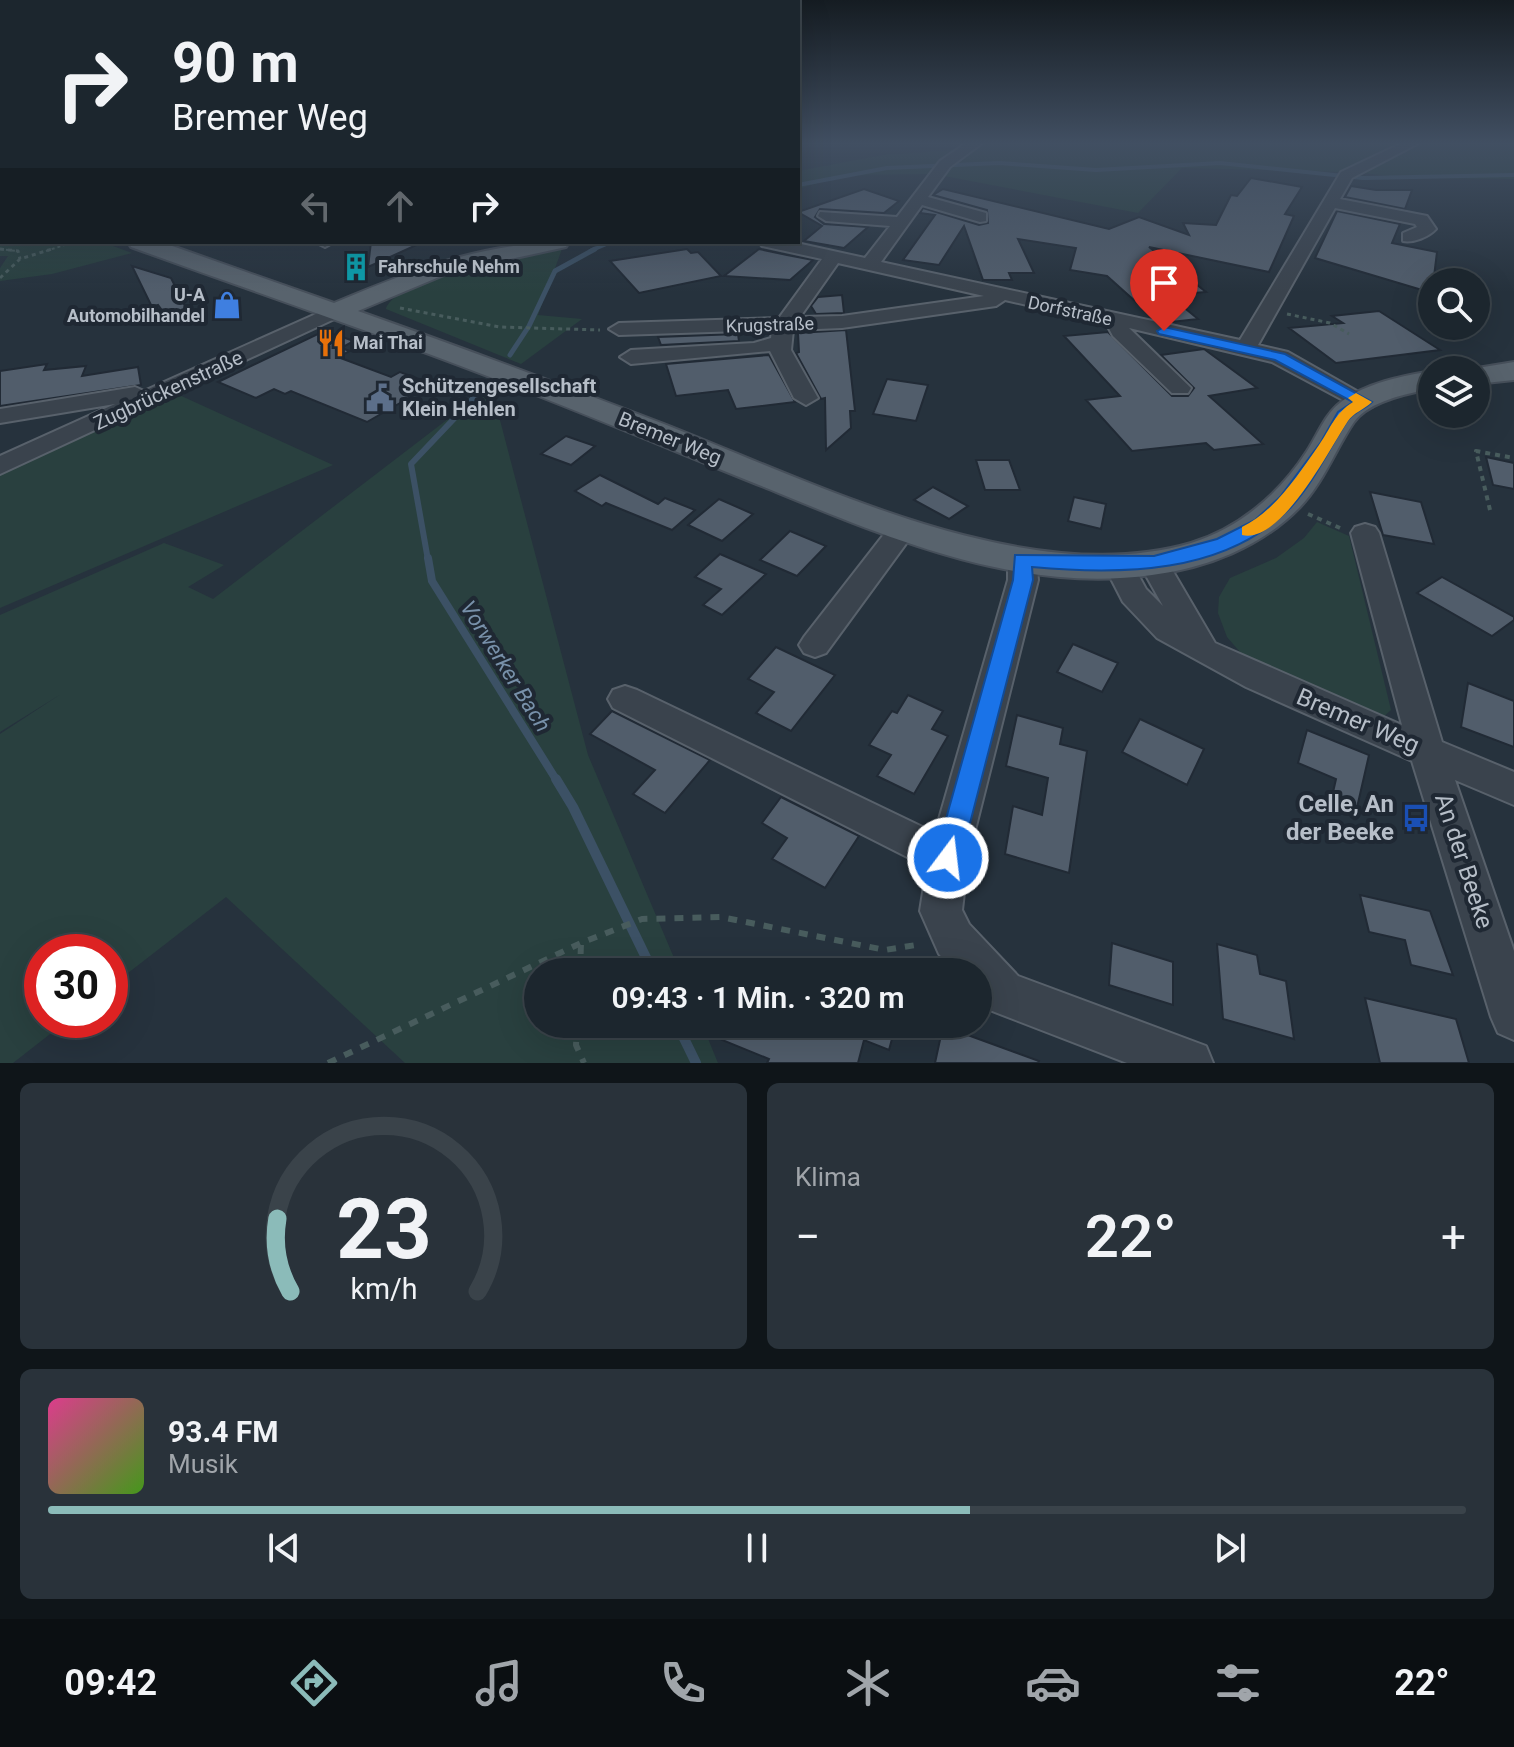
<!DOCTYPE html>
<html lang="de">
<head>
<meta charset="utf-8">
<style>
	:root { --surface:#1c262e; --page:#29323a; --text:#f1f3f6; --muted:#a0a5aa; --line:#3a434a; --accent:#8bbbb9 }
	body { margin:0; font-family:Roboto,sans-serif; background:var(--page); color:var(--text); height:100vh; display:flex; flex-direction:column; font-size:30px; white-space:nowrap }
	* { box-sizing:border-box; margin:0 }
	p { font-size:26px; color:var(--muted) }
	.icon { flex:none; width:44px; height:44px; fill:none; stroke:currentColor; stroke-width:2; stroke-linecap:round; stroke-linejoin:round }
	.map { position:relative; height:1063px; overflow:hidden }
	.drawer { display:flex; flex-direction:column; gap:20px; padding:20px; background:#0f1519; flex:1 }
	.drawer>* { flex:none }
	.hud { position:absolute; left:0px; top:0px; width:800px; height:244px; box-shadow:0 8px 32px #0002,0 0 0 2px var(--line); background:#1c262e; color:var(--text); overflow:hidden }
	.controls { position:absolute; left:1418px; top:268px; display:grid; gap:16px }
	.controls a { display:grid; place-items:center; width:72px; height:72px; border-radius:50%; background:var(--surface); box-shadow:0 8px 32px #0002,0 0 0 2px var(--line); font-size:40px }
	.speed { position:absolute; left:24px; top:934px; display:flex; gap:16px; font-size:40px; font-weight:700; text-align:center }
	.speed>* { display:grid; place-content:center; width:104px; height:104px; border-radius:50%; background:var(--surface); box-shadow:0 8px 32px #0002,0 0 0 2px var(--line); line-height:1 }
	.speed .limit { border:12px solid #d22; background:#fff; color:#111 }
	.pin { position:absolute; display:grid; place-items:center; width:68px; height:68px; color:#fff; margin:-82px -34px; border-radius:50% 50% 50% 0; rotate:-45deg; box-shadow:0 0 8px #0007 }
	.pin .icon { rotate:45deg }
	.me { position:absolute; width:88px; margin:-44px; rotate:15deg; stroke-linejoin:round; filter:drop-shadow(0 0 6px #0008) }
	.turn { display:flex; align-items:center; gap:28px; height:168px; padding:0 40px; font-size:36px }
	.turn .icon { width:104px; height:104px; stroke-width:2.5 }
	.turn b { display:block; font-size:56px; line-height:68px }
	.lanes { display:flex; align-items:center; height:76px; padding:0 40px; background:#0003; justify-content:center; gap:40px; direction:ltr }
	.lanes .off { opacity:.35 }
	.big { font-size:60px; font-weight:600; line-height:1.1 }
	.drawer .card { flex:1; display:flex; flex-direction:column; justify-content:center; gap:12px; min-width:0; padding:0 28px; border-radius:12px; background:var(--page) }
	.drawer .dial { align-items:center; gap:0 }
	.dial svg { height:208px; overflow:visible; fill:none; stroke:var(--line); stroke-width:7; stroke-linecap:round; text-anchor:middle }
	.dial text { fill:var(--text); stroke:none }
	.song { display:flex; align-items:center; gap:24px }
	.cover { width:96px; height:96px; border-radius:12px; background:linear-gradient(135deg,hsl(330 70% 55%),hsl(100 70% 35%)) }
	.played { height:8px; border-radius:4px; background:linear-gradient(90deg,var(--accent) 65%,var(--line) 65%) }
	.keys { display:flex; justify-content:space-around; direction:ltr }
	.heat { display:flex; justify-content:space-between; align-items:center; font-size:44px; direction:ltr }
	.drawer .tiles { flex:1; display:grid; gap:20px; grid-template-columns:1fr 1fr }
	.card:last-child { grid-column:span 2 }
	.trip { position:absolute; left:524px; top:958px; width:468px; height:80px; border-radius:40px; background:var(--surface); box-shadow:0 8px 32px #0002,0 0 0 2px var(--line); font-weight:600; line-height:80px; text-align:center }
	.menu { display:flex; height:128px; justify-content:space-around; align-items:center; background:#0b0f12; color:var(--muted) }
	.menu .icon { width:56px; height:56px }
	.menu .current { color:var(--accent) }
	.menu b { font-size:36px; color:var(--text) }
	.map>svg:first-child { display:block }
	.green { fill:#29403f }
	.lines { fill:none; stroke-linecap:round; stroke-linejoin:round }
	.stream-far4 { stroke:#3c5165; stroke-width:4 }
	.stream-far3 { stroke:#3c5165; stroke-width:5 }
	.stream-far2 { stroke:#3c5165; stroke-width:6 }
	.stream-far1 { stroke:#3c5165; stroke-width:8 }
	.stream { stroke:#3c5165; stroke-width:10 }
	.building { fill:#515d6b; stroke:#212a35; stroke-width:2 }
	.minor-casing { stroke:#58616b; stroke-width:4 }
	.major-casing { stroke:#464f5a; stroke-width:4 }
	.path-far3 { stroke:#485c5d; stroke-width:2; stroke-dasharray:3 3; stroke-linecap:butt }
	.path-far2 { stroke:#485c5d; stroke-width:3; stroke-dasharray:4 4; stroke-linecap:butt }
	.path-far1 { stroke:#485c5d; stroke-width:4; stroke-dasharray:5 5; stroke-linecap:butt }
	.path { stroke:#485c5d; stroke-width:6; stroke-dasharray:9 9; stroke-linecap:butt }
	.minor { fill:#3a434d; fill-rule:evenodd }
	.major { fill:#58636d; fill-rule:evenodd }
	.route { fill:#1a73e8; stroke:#114b97; stroke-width:2 }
	.slow { fill:#f59e0b }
	.labels { text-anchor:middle; stroke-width:8; stroke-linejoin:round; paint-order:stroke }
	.far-poi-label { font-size:18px; font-weight:bold; fill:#b6bec8; stroke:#1f2833; text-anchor:start }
	.far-street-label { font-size:18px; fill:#b6bec8; stroke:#1f2833 }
	.poi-label { font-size:20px; font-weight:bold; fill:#b6bec8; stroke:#1f2833; text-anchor:start }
	.street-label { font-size:20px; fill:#b6bec8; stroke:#1f2833 }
	.water-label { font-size:22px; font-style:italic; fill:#7891aa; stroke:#1f2833 }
	.near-street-label { font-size:24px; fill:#b6bec8; stroke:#1f2833 }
	.near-poi-label { font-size:24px; font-weight:bold; fill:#b6bec8; stroke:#1f2833; text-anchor:end }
</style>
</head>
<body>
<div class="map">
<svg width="1514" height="1063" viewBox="0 0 1514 1063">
	<rect width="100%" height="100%" fill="#26323d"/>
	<g class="green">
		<path d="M982 144H1395L1340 172 1182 168 1138 213 944 176 952 165Z"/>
		<path d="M1418 144H1514V179L1407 178 1362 173Z"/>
		<path d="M955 150 936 164 931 174 843 175 798 189V171L883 155Z"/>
		<path d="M0 207 2 242H102L132 253 52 274 0 281V268L8 256H0Z"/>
		<path d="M562 249 538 315 582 319 521 364 386 309C394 278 531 255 562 249Z"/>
		<path d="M491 386 588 755 680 972H538V1024H702L718 1063H405L226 897 110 987V952H42V1020H68L13 1063H0V734L61 694 0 732V615L164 543 224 565 188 587 213 599Z"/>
		<path d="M177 394 333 465 0 608V472Z"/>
		<path d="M1317 522 1349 536 1391 710 1382 718 1246 659 1227 637 1218 613 1219 597 1230 578 1276 558 1304 538Z"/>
	</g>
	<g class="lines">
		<g class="stream-far4">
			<path d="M798 185 887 168 999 163 1096 170 1220 163 1363 178 1514 175"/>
			<path d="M590 251 611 242"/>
		</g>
		<path class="stream-far3" d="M510 355 529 326 555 271 595 249"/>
		<path class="stream-far2" d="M428 560 411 464 486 385"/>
		<path class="stream-far1" d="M428 558 432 581 557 781"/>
		<g class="stream">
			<path d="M556 779 573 807 653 972"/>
			<path d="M677 1024 696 1063"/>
		</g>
	</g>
	<g class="building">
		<path d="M1251 178 1302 187 1285 214 1294 216 1269 272 1149 247 1206 292 1169 295 1198 319 1171 322 1155 319 1107 276 1070 270 1076 248 1018 239 1034 273H1009L1012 280H983L964 226 939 265 903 260 935 215 920 213 923 208 979 225 988 223 987 210 933 195 943 189 1109 229 1139 217 1189 235 1183 223 1216 225 1231 195 1237 196Z"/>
		<path d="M1351 186 1376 190H1412L1405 209 1345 197Z"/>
		<path d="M864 189 899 201 884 213 820 209 815 217 824 224 868 227 844 248 804 241 822 226 798 212Z"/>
		<path d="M1337 211 1400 224 1392 243 1437 252 1432 293 1315 258Z"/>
		<path d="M371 242H423L368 267Z"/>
		<path d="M687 249 691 253 698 252 721 276 639 293 610 261Z"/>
		<path d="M759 249 787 255 813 260 790 280 724 276Z"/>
		<path d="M132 266 171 278 192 320 173 325 158 305 152 307Z"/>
		<path d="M842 295 844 313 816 314 811 306 818 297Z"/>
		<path d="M1379 311 1440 350 1336 363 1289 328 1343 323 1332 316Z"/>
		<path d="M846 330 855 411H850L851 428 826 450 825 398 821 399 796 353 799 352 798 333Z"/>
		<path d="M324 331 354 341 341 348 350 351 338 357 391 377 400 372 433 384 367 422 291 391 285 394 274 389 256 398 218 382Z"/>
		<path d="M1108 332 1172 396H1188L1194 388 1161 355 1204 349 1257 388 1209 396 1263 444 1214 450 1206 443 1132 451 1086 400 1120 396 1064 336Z"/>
		<path d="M738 334 739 341 661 345 658 337Z"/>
		<path d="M769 355 795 402 736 409 728 390 676 396 666 364Z"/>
		<path d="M47 364 44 370 86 366 82 376 138 367 141 385 0 406V371Z"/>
		<path d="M887 379 928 385 916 421 873 414Z"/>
		<path d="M566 436 595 446 571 465 541 454Z"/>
		<path d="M1486 457 1514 463V489L1493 485Z"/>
		<path d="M976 460H1009L1020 490H985Z"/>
		<path d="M600 475 658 504 665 498 695 510 672 530 606 503 602 506 575 491Z"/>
		<path d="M933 487 968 506 949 519 914 500Z"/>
		<path d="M1370 492 1421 502 1434 544 1383 535Z"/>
		<path d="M1074 497 1106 504 1101 529 1068 521Z"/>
		<path d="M719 499 753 514 722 541 688 525Z"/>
		<path d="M790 531 826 546 797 576 760 560Z"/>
		<path d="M720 554 766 574 722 615 703 605 721 589 695 577Z"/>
		<path d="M1442 577 1514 617V620L1492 636 1417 593Z"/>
		<path d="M1073 644 1118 663 1102 692 1057 672Z"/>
		<path d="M776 647 835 675 791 731 756 713 774 692 748 679Z"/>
		<path d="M1468 683 1514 701V747L1461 727Z"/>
		<path d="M908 695 943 711 932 729 948 736 914 794 877 776 891 755 869 745 892 711 897 713Z"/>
		<path d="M612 711 710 760 665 813 633 794 655 770 590 734Z"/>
		<path d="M1017 715 1063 728 1060 744 1087 751 1069 873 1005 854 1013 806 1042 815 1048 778 1006 766Z"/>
		<path d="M1140 719 1204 749 1187 785 1122 752Z"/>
		<path d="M1307 730 1369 755 1356 812 1331 801 1336 779 1298 763Z"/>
		<path d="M781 797 859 836 825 888 772 859 787 838 762 823Z"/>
		<path d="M1360 895 1430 911 1453 975 1411 965 1405 940 1369 932Z"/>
		<path d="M1112 943 1173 962V1005L1109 985Z"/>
		<path d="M1217 944 1257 955 1260 974 1286 981 1294 1039 1223 1019Z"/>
		<path d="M1365 998 1456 1019 1469 1063H1380Z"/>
		<path d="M683 1024H896L889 1050 864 1040 858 1063H767L769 1059Z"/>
		<path d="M943 1026 1039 1061 1038 1063H935Z"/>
	</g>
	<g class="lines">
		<defs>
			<g id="minor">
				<path d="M965 144H981L950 167 928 197 986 213V221L980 222 922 205 881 262 1240 340 1341 172 1400 144H1417L1352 178 1340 199 1427 216 1436 229C1429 237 1413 243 1403 241V233L1417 227 1415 224 1335 208 1258 345 1288 352 1376 402 1372 407H1356L1272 362 1129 328 1191 388 1188 393H1172L1113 336 1106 323 1005 300 996 306 842 328 793 330 791 350 818 398 806 405 794 398 770 351 631 364 620 357 631 350 754 343 771 338 772 330 619 335 609 329 619 323 779 318 822 259 762 246 759 242H792L865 258 890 226 826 221 818 216 820 212 897 217 940 161ZM838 263 984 296 842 316 800 317Z"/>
				<path d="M315 242H334L325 247Z"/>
				<path d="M336 305 343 307 346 311 343 315 0 474V456L115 404 0 423V409L135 387 144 391Z"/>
				<path d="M902 521 912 524 916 530 826 653 815 657 804 653 799 645 804 637 892 524Z"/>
				<path d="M1365 524 1375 527 1379 533 1442 742 1514 772V805L1455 780 1514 951V1040L1498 1033 1491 1017 1412 761 1246 687 1157 638 1123 602 1104 565 1109 558 1119 555 1129 558 1146 589 1163 606 1139 563 1144 556H1164L1215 643 1402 725 1351 533 1355 527Z"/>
				<path d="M1022 550 1032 552 1036 559 1038 580 968 858 962 910 969 924 1018 976 1206 1046 1213 1063H1127L987 1009 978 998V972H955L939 954 920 911 927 867 613 708 608 699 613 690 625 686 637 690 935 833 1008 580V559L1012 552Z"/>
			</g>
			<g id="major">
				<rect x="0" y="186" width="2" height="12"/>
				<path d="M128 242H161L334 303C413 270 482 242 569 242L566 247 451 272 358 311C460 347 562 385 664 424 815 483 1027 591 1191 543 1240 528 1280 493 1307 451 1318 434 1325 414 1341 402 1366 383 1402 376 1432 371V389C1408 393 1369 401 1354 422 1335 450 1324 482 1300 507 1261 547 1207 568 1152 575 1017 594 886 537 764 487 677 452 591 416 503 382 380 334 255 292 131 247Z"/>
				<path d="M1514 362V380L1476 384V370H1465Z"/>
			</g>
		</defs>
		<use href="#minor" class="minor-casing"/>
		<use href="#major" class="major-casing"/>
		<g class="path-far3">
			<path d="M0 249 16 251"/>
			<path d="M46 251 74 242"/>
		</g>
		<g class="path-far2">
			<path d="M0 249 18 251 20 259"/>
			<path d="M0 278 20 259 52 249"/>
			<path d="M400 308 499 327 600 330"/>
			<path d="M1287 314 1330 323 1349 334"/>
		</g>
		<g class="path-far1">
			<path d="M1490 510 1476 451 1514 458"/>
			<path d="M1308 514 1340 528"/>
		</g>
		<g class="path">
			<path d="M580 972 581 943"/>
			<path d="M577 1024 576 1045 584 1063"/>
			<path d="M328 1063 581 943 642 919 721 917 885 950 922 944"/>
		</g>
		<use href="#minor" class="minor"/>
		<use href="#major" class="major"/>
	</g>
	<linearGradient id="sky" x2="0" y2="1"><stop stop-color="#151c22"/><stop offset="0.49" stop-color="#414f62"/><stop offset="1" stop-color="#414f62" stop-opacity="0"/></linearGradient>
	<rect width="1514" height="292" fill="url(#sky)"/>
	<path class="route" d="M1164 327 1285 354 1372 402C1365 409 1354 412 1348 420 1329 448 1315 481 1291 507 1225 575 1119 575 1032 567L1033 580 961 858 957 866 948 869 938 866 935 858 1013 580 1015 555 1154 556 1217 539 1255 520 1280 497 1321 442 1338 412 1353 402 1275 360 1159 334 1157 331Z"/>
	<path class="slow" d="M1356 393 1372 402C1365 409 1353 413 1348 421 1330 448 1281 545 1242 535V527C1276 510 1298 475 1319 445 1331 428 1334 414 1353 402L1348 398Z"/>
	<defs>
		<symbol id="building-bare" viewBox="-9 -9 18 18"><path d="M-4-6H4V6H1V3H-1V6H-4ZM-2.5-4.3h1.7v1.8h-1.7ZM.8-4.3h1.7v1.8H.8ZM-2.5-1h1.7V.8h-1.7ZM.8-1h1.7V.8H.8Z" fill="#0f9aa8" stroke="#1f2833" stroke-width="2.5" paint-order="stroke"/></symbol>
		<symbol id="shop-bare" viewBox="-9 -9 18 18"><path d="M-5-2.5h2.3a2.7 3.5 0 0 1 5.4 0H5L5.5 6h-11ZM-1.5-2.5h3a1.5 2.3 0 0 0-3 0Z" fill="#3f7fe0" stroke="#1f2833" stroke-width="2.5" paint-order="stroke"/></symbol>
		<symbol id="restaurant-bare" viewBox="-9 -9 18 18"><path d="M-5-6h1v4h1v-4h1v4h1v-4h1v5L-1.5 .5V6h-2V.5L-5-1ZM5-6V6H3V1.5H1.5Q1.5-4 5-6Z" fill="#e8710a" stroke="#1f2833" stroke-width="2.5" paint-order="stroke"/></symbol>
		<symbol id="civic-bare" viewBox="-9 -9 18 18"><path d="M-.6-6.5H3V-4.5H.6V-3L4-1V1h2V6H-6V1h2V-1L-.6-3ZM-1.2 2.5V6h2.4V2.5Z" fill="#5c6f8a" stroke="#1f2833" stroke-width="2.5" paint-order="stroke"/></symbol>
		<symbol id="bus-bare" viewBox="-9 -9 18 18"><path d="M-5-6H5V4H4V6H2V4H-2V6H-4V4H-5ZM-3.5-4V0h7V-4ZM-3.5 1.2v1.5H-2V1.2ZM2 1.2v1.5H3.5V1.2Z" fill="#1a4fb4" stroke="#1f2833" stroke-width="2.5" paint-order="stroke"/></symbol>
	</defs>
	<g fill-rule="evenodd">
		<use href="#building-bare" x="336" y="247" width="40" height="40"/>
		<use href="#shop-bare" x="207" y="285" width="40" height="40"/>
		<use href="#restaurant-bare" x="311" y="323" width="40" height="40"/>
		<use href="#civic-bare" x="360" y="378" width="40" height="40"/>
		<use href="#bus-bare" x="1396" y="798" width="40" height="40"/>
	</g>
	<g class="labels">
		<g class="far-poi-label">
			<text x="378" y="273">Fahrschule Nehm</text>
			<text x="205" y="301" text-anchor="end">U-A<tspan x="205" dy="21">Automobilhandel</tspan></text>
			<text x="353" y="349">Mai Thai</text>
		</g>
		<g class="far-street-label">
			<text transform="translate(1070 311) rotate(12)" y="6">Dorfstraße</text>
			<text transform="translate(770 325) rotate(-2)" y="6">Krugstraße</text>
		</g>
		<g class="poi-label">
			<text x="402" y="393">Schützengesellschaft<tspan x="402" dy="23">Klein Hehlen</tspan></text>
		</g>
		<g class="street-label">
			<text transform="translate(168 390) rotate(-25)" y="7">Zugbrückenstraße</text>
			<text transform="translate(670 438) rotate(22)" y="7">Bremer Weg</text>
		</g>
		<g class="water-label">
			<text transform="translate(506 666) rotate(58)" y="8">Vorwerker Bach</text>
		</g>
		<g class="near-street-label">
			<text transform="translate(1358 721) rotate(23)" y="8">Bremer Weg</text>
			<text transform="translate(1464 861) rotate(72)" y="8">An der Beeke</text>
		</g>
		<g class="near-poi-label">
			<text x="1394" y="812">Celle, An<tspan x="1394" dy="28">der Beeke</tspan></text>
		</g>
	</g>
</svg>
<div class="controls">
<a><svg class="icon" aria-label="search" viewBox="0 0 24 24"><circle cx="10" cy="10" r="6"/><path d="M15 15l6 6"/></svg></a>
<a><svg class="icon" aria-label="layers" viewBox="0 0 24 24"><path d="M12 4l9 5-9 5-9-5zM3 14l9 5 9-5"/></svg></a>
</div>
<div class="speed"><div class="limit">30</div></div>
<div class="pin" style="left:1164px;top:331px;background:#d93025"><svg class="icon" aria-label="arrive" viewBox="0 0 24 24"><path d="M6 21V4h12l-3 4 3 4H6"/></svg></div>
<svg class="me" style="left:948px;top:858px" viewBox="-20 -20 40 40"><circle r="17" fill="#1a73e8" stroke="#fff" stroke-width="3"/><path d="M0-11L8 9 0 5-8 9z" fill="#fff"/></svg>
<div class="trip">09:43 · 1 Min. · 320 m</div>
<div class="hud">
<div class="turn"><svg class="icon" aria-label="right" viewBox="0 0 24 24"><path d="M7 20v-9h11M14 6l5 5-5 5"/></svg><div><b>90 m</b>Bremer Weg</div></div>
<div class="lanes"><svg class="icon off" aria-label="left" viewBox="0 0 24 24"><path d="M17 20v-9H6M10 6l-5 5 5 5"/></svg><svg class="icon off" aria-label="ahead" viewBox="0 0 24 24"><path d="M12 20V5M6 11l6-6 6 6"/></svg><svg class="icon" aria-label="right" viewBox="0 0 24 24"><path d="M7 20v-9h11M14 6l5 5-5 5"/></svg></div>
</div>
</div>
<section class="drawer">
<div class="tiles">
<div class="card dial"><svg viewBox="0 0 100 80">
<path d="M14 69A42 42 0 1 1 86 69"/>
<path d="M14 69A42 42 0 0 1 9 41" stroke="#8bbbb9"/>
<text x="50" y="56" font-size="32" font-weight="700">23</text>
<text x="50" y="72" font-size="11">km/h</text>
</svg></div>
<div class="card"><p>Klima</p>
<div class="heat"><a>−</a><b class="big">22°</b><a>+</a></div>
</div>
<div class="card">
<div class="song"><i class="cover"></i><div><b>93.4 FM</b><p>Musik</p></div></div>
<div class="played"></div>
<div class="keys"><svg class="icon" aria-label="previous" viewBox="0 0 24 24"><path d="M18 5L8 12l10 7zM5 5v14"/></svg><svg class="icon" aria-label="pause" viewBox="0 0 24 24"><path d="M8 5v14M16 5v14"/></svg><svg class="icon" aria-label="next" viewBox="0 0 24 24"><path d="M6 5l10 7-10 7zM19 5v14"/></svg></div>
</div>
</div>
</section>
<nav class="menu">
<b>09:42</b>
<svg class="icon current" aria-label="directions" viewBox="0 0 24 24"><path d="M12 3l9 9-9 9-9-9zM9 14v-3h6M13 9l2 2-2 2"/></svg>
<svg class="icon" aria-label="music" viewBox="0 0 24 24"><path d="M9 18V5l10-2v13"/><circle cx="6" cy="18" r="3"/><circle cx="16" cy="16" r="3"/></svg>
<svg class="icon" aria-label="phone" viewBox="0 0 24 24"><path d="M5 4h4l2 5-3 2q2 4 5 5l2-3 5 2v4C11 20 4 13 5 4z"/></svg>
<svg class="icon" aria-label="climate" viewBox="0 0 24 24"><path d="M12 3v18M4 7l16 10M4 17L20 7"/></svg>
<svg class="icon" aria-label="car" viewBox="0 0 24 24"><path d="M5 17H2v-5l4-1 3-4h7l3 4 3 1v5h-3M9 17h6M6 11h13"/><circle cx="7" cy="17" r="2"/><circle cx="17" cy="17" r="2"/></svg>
<svg class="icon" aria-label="filters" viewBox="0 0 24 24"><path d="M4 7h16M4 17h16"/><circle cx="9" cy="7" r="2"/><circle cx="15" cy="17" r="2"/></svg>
<b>22°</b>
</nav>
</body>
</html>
